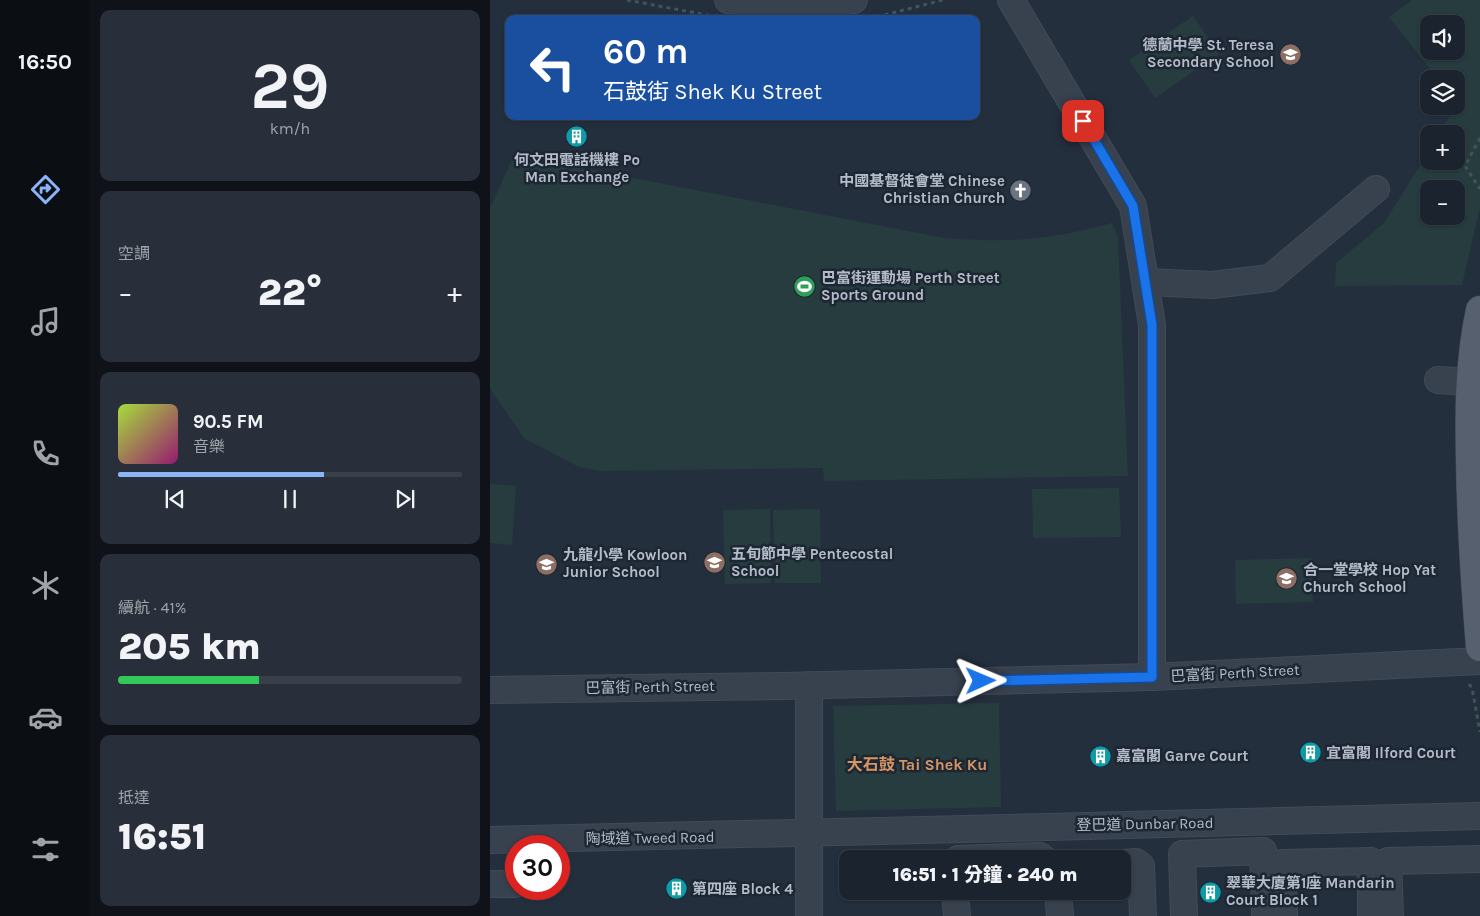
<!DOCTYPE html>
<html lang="zh-TW">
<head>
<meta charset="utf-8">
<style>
	:root { --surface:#1b232e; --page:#282f3a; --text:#f1f3f6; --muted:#a0a4aa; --line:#39404a; --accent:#8ab4f8 }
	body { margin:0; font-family:Karla,"Noto Sans TC",sans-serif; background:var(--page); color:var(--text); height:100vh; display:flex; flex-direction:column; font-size:19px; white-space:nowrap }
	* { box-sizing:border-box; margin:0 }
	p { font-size:16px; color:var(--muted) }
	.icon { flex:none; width:28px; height:28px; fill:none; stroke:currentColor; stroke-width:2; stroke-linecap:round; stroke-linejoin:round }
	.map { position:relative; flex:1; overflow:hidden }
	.side { display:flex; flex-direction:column; gap:10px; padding:10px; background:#0f1319; width:400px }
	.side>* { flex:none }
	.top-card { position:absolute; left:15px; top:15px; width:475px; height:105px; border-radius:10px; box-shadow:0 1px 4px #0004,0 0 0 1px var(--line); background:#1a4fa0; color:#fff; overflow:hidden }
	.tools { position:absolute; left:930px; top:15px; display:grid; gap:10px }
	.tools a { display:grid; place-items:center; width:45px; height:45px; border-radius:10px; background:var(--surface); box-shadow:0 1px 4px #0004,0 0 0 1px var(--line); font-size:25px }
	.speed { position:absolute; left:15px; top:835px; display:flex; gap:10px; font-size:25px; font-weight:700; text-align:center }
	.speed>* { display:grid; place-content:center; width:65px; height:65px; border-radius:50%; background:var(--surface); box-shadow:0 1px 4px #0004,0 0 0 1px var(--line); line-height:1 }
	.speed .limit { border:8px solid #d22; background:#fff; color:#111 }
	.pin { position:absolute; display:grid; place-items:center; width:42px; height:42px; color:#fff; margin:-21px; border-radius:10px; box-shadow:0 2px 8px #0006 }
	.me { position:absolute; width:55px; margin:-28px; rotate:89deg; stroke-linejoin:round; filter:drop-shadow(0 0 4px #0008) }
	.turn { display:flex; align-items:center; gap:18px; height:105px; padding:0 15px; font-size:22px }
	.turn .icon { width:65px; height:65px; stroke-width:2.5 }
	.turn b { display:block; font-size:35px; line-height:42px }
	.big { font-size:38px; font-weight:800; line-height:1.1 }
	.side .widget { flex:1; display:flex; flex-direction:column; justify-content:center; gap:8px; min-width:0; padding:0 18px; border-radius:10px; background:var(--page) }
	.side .dial { align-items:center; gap:0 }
	.dial b { font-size:65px; line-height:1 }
	.song { display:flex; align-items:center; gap:15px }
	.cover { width:60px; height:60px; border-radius:8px; background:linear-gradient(135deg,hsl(80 70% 55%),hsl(320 70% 35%)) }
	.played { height:5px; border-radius:2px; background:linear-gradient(90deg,var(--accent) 60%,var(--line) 60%) }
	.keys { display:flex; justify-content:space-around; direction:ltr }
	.heat { display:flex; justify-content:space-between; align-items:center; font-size:28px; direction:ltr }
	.charge { height:8px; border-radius:4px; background:linear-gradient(90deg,#34c759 41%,var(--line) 0) }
	.trip { position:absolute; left:349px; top:850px; width:292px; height:50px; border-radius:10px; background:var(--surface); box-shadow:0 1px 4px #0004,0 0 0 1px var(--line); font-weight:800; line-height:50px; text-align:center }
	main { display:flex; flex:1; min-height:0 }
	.tab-bar { display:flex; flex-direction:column; width:90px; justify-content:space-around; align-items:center; background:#0b0e12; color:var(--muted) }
	.tab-bar .icon { width:35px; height:35px }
	.tab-bar .on { color:var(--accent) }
	.tab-bar b { font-size:22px; color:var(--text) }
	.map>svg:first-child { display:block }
	.green { fill:#263c3f; fill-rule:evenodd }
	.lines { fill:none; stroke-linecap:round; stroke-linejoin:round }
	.minor-casing { stroke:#414a57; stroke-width:28 }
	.major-casing { stroke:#414a57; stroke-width:29 }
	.path { stroke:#3f5557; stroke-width:3; stroke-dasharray:4 4; stroke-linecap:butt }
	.minor { stroke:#38414e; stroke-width:26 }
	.major { stroke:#56606e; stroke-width:28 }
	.route-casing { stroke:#114b97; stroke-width:12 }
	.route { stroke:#1a73e8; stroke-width:9 }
	.labels { text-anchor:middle; stroke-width:5; stroke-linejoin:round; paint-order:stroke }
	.poi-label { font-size:15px; font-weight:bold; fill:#b4bcc9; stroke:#1d2633; text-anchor:start }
	.street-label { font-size:15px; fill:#b4bcc9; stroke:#1d2633 }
	.neighbourhood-label { font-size:16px; font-weight:bold; fill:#d59563; stroke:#1d2633 }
</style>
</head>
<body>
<main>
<nav class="tab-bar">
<b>16:50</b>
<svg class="icon on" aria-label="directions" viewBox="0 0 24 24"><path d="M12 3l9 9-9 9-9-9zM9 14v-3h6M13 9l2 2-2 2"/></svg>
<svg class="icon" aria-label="music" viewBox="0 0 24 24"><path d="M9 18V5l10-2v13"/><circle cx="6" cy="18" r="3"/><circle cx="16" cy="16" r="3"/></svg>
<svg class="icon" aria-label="phone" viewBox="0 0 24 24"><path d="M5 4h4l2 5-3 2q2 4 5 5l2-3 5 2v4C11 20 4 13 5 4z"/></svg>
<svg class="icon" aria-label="climate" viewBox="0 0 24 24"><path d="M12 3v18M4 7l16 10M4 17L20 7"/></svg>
<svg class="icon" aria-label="car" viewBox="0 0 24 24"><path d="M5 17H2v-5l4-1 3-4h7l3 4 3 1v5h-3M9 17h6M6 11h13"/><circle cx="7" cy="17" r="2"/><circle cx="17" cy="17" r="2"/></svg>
<svg class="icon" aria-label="filters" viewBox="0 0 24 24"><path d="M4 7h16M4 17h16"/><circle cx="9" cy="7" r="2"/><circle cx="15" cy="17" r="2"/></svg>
</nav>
<section class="side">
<div class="widget dial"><b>29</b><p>km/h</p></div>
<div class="widget"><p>空調</p>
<div class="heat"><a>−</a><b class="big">22°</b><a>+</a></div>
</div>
<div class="widget">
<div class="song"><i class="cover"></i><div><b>90.5 FM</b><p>音樂</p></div></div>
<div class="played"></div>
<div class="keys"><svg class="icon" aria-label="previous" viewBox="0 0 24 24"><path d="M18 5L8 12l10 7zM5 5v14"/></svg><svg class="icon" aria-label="pause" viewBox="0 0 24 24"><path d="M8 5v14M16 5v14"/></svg><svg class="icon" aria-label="next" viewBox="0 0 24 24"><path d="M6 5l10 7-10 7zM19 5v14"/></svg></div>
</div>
<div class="widget"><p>續航 · 41%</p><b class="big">205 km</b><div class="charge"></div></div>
<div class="widget"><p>抵達</p><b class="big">16:51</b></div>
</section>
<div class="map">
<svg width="990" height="916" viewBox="0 0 990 916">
	<rect width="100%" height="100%" fill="#242f3e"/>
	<g class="green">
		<path d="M922 0H990V207L972 285 845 286 846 263 894 223 939 151V161H966V134H949L967 104 966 79H948L899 17ZM939 24H966V51H939ZM939 189H966V216H939Z"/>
		<path d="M703 16 729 54 665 98 639 60Z"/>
		<path d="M24 155 454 238C519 243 560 240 622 223L628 237 638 476 334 481 333 468 112 471 89 467 35 439 0 389V208Z"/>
		<path d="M0 484 26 486 22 545 0 543Z"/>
		<path d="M629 488 631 537 543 538 542 489Z"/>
		<path d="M280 509 281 583 235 584 233 510Z"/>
		<path d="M330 509 331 583H285L283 510Z"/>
		<path d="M822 558 823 602 746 604 745 560Z"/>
		<path d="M509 703 511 807 346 811 343 706Z"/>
	</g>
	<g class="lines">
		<defs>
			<g id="minor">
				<path d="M238 0C281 8 321 8 364 0"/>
				<path d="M521 0 643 206 662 325V677"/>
				<path d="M656 282 722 285 780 278 886 189"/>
				<path d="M948 380 979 382"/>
				<path d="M319 685V916"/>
				<path d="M0 690 294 686 662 677 990 661"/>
				<path d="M0 840C330 835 660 823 990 816"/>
				<path d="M468 859 550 856 554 859"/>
				<path d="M632 863 646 862 651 866 653 916"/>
				<path d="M0 884H25"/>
				<path d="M465 891 467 916"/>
				<path d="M568 891 570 916"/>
				<path d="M694 916 692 854 773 851 775 916"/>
				<path d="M794 916 792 863 881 861V916"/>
				<path d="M900 916 898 861 990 859"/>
			</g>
			<path id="major" d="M990 310C979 361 979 410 980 461 981 523 985 585 990 647"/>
		</defs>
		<use href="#minor" class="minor-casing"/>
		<use href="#major" class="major-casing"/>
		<g class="path">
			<path d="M137 0 222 16"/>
			<path d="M379 19 453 0"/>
			<path d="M990 138 975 166 990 189"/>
			<path d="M979 684 982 688 990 732"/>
		</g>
		<use href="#minor" class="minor"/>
		<use href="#major" class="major"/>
	</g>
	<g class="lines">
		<defs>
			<path id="route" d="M491 681 662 677V325L643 206 593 121"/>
		</defs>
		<use href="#route" class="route-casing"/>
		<use href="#route" class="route"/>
	</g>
	<defs>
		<symbol id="school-disc" viewBox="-11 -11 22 22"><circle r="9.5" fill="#8d6e63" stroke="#1d2633"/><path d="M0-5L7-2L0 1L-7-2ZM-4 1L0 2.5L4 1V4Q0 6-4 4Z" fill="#fff"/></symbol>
		<symbol id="building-disc" viewBox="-11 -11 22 22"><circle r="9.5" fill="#0f9aa8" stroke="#1d2633"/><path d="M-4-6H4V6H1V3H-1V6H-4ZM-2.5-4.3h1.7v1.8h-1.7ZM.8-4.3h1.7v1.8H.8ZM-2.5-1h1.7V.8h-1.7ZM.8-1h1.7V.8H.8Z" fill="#fff"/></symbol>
		<symbol id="church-disc" viewBox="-11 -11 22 22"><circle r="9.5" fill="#6b7280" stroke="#1d2633"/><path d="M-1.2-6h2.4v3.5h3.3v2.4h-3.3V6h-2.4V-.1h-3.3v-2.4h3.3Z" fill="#fff"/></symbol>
		<symbol id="stadium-disc" viewBox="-11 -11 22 22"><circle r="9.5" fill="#2e9e5b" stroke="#1d2633"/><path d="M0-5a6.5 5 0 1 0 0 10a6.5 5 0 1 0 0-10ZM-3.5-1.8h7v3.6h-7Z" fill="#fff"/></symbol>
	</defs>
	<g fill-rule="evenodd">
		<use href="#school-disc" x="788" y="42" width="25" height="25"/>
		<use href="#building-disc" x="74" y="124" width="25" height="25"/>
		<use href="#church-disc" x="518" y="178" width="25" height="25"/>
		<use href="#stadium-disc" x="302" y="274" width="25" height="25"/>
		<use href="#school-disc" x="212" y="550" width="25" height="25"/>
		<use href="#school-disc" x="44" y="552" width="25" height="25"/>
		<use href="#school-disc" x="784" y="566" width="25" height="25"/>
		<use href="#building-disc" x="808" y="740" width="25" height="25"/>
		<use href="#building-disc" x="598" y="744" width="25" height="25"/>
		<use href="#building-disc" x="174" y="876" width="25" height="25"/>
		<use href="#building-disc" x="708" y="880" width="25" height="25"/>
	</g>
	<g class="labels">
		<g class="poi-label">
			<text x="784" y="50" text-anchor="end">德蘭中學 St. Teresa<tspan x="784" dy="17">Secondary School</tspan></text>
			<text x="87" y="165" text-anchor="middle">何文田電話機樓 Po<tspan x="87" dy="17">Man Exchange</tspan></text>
			<text x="515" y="186" text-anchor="end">中國基督徒會堂 Chinese<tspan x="515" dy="17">Christian Church</tspan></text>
			<text x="331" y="283">巴富街運動場 Perth Street<tspan x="331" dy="17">Sports Ground</tspan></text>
			<text x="241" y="559">五旬節中學 Pentecostal<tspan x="241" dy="17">School</tspan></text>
			<text x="73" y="560">九龍小學 Kowloon<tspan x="73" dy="17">Junior School</tspan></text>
			<text x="813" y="575">合一堂學校 Hop Yat<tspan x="813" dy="17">Church School</tspan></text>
			<text x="836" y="758">宜富閣 Ilford Court</text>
			<text x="626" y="761">嘉富閣 Garve Court</text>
			<text x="736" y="888">翠華大廈第1座 Mandarin<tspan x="736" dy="17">Court Block 1</tspan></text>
			<text x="202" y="894">第四座 Block 4</text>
		</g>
		<g class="street-label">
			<text transform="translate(745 673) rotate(-3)" y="5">巴富街 Perth Street</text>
			<text transform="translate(160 687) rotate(-1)" y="5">巴富街 Perth Street</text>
			<text transform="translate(655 824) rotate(-1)" y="5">登巴道 Dunbar Road</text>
			<text transform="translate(160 838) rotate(-1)" y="5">陶域道 Tweed Road</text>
		</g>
		<g class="neighbourhood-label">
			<text x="427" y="770">大石鼓 Tai Shek Ku</text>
		</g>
	</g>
</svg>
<div class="tools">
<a><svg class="icon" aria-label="sound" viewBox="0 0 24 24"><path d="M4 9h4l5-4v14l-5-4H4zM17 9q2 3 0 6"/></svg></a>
<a><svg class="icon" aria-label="layers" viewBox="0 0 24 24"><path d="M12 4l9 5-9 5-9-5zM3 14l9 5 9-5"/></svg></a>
<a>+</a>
<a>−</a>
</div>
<div class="speed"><div class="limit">30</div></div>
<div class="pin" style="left:593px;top:121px;background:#d93025"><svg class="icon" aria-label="arrive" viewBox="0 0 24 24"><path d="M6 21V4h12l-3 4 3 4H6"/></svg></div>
<svg class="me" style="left:491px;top:681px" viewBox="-20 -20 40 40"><path d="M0-17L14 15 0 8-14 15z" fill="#1a73e8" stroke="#fff" stroke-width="4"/></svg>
<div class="trip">16:51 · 1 分鐘 · 240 m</div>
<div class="top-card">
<div class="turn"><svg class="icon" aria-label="left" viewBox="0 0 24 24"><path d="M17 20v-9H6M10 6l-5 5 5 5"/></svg><div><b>60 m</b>石鼓街 Shek Ku Street</div></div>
</div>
</div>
</main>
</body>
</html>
